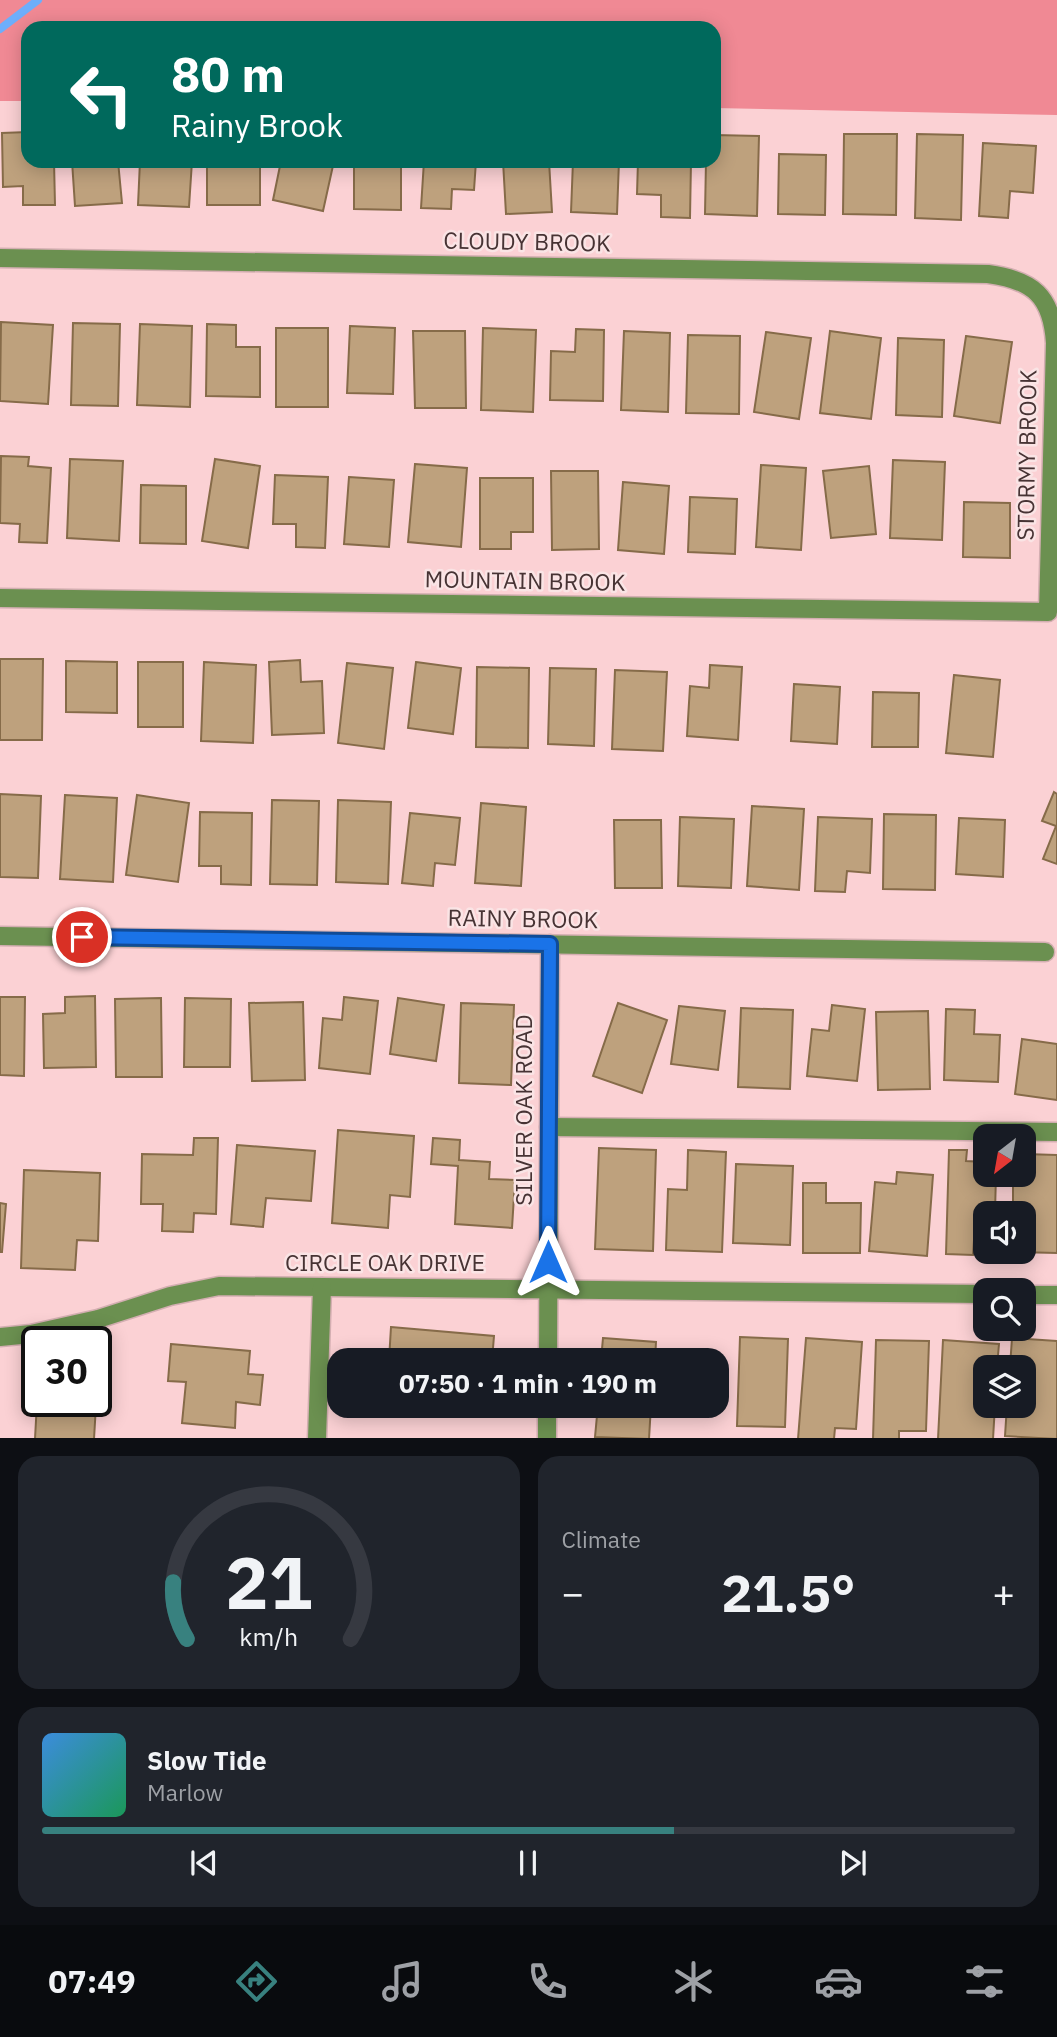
<!DOCTYPE html>
<html lang="en">
<head>
<meta charset="utf-8">
<style>
	:root { --surface:#171b24; --page:#20242c; --text:#f1f3f6; --muted:#9ea1a6; --line:#363941; --accent:#38817f }
	body { margin:0; font-family:"IBM Plex Sans",sans-serif; background:var(--page); color:var(--text); height:100vh; display:flex; flex-direction:column; font-size:26px; white-space:nowrap }
	* { box-sizing:border-box; margin:0 }
	p { font-size:23px; color:var(--muted) }
	.icon { flex:none; width:38px; height:38px; fill:none; stroke:currentColor; stroke-width:2; stroke-linecap:round; stroke-linejoin:round }
	.map { position:relative; height:1438px; overflow:hidden }
	.details { display:flex; flex-direction:column; gap:18px; padding:18px; background:#0d0f14; flex:1 }
	.details>* { flex:none }
	.hud { position:absolute; left:21px; top:21px; width:700px; height:147px; border-radius:21px; box-shadow:0 4px 18px #0003; background:#00695c; color:#fff; overflow:hidden }
	.needle { width:46px; rotate:211deg }
	.buttons { position:absolute; left:973px; top:1124px; display:grid; gap:14px }
	.buttons a { display:grid; place-items:center; width:63px; height:63px; border-radius:14px; background:var(--surface); box-shadow:0 4px 18px #0003; font-size:35px }
	.speed { position:absolute; left:21px; top:1326px; display:flex; gap:14px; font-size:35px; font-weight:700; text-align:center }
	.speed>* { display:grid; place-content:center; width:91px; height:91px; border-radius:50%; background:var(--surface); box-shadow:0 4px 18px #0003; line-height:1 }
	.speed .limit { border:4px solid #111; border-radius:10px; background:#fff; color:#111 }
	.pin { position:absolute; display:grid; place-items:center; width:60px; height:60px; color:#fff; margin:-30px; border:4px solid #fff; border-radius:50%; box-shadow:0 2px 7px #0007 }
	.me { position:absolute; width:77px; margin:-38px; rotate:0deg; stroke-linejoin:round; filter:drop-shadow(0 0 5px #0008) }
	.turn { display:flex; align-items:center; gap:24px; height:147px; padding:0 35px; font-size:32px }
	.turn .icon { width:91px; height:91px; stroke-width:2.5 }
	.turn b { display:block; font-size:49px; line-height:60px }
	.big { font-size:52px; font-weight:700; line-height:1.1 }
	.details .widget { flex:1; display:flex; flex-direction:column; justify-content:center; gap:10px; min-width:0; padding:0 24px; border-radius:21px; background:var(--page) }
	.details .dial { align-items:center; gap:0 }
	.dial svg { height:182px; overflow:visible; fill:none; stroke:var(--line); stroke-width:7; stroke-linecap:round; text-anchor:middle }
	.dial text { fill:var(--text); stroke:none }
	.song { display:flex; align-items:center; gap:21px }
	.cover { width:84px; height:84px; border-radius:10px; background:linear-gradient(135deg,hsl(210 70% 55%),hsl(150 70% 35%)) }
	.played { height:7px; border-radius:4px; background:linear-gradient(90deg,var(--accent) 65%,var(--line) 65%) }
	.keys { display:flex; justify-content:space-around; direction:ltr }
	.heat { display:flex; justify-content:space-between; align-items:center; font-size:38px; direction:ltr }
	.details .tiles { flex:1; display:grid; gap:18px; grid-template-columns:1fr 1fr }
	.widget:last-child { grid-column:span 2 }
	.trip { position:absolute; left:327px; top:1348px; width:402px; height:70px; border-radius:21px; background:var(--surface); box-shadow:0 4px 18px #0003; font-weight:700; line-height:70px; text-align:center }
	.tab-bar { display:flex; height:112px; justify-content:space-around; align-items:center; background:#090b0e; color:var(--muted) }
	.tab-bar .icon { width:49px; height:49px }
	.tab-bar .current { color:var(--accent) }
	.tab-bar b { font-size:32px; color:var(--text) }
	.map>svg:first-child { display:block }
	.green { fill:#f08994 }
	.lines { fill:none; stroke-linecap:round; stroke-linejoin:round }
	.stream { stroke:#6daefb; stroke-width:8 }
	.building { fill:#bea17d; stroke:#866b49; stroke-width:2 }
	.minor-casing { stroke:#d3aeb1; stroke-width:21 }
	.minor { stroke:#6b9050; stroke-width:18 }
	.route-casing { stroke:#114b97; stroke-width:18 }
	.route { stroke:#1a73e8; stroke-width:12 }
	.labels { text-anchor:middle; stroke-width:5; stroke-linejoin:round; paint-order:stroke }
	.street-label { font-size:23px; fill:#473334; stroke:#fae4e5 }
</style>
</head>
<body>
<div class="map">
<svg width="1057" height="1439" viewBox="0 0 1057 1439">
	<rect width="100%" height="100%" fill="#fbd1d4"/>
	<path class="green" d="M0 0H1057V115L714 108V28H28V101H0Z"/>
	<g class="lines">
		<path class="stream" d="M0 29 38 0"/>
	</g>
	<g class="building">
		<path d="M28 132V161H54L55 205H23V186L3 187 2 133Z"/>
		<path d="M844 134H897L896 215 843 214Z"/>
		<path d="M917 134 963 135 961 220 915 218Z"/>
		<path d="M714 135 759 136 757 216 705 214 706 161H714Z"/>
		<path d="M983 143 1036 146 1033 193 1010 191 1008 218 979 216Z"/>
		<path d="M779 154 826 155 825 215 778 214Z"/>
		<path d="M72 161H118L122 203 75 206Z"/>
		<path d="M140 161H192L189 207 138 205Z"/>
		<rect x="207" y="161" width="53" height="44"/>
		<path d="M281 161H334L323 211 273 200Z"/>
		<path d="M354 161H401V210L354 209Z"/>
		<path d="M424 161H476L474 190 452 189 451 209 421 208Z"/>
		<path d="M503 161H549L552 212 506 214Z"/>
		<path d="M573 161H619L617 214 571 212Z"/>
		<path d="M638 161H691L690 218 661 217V195L637 194Z"/>
		<path d="M1 322 53 325 48 404 0 401Z"/>
		<path d="M73 323 120 324 118 406 71 405Z"/>
		<path d="M140 324 192 326 190 407 137 405Z"/>
		<path d="M207 324 236 325V347H260V397L206 396Z"/>
		<path d="M350 326 395 328 393 394 347 393Z"/>
		<rect x="276" y="328" width="52" height="79"/>
		<path d="M483 328 536 330 533 412 481 410Z"/>
		<path d="M576 329 604 330 603 401 550 400 551 351 575 352Z"/>
		<path d="M413 331H465L466 408H415Z"/>
		<path d="M624 331 670 333 668 412 621 410Z"/>
		<path d="M830 331 881 338 871 419 820 413Z"/>
		<path d="M766 332 811 338 799 419 754 412Z"/>
		<path d="M688 335 740 336 739 414 686 413Z"/>
		<path d="M966 336 1012 342 1000 423 954 416Z"/>
		<path d="M898 338 944 340 942 417 896 415Z"/>
		<path d="M1 456 29 457 28 466 51 468 47 543 19 542 20 524 0 523Z"/>
		<path d="M70 459 123 461 119 541 67 538Z"/>
		<path d="M215 459 260 466 248 548 202 541Z"/>
		<path d="M893 460 945 462 942 540 890 538Z"/>
		<path d="M415 464 467 468 461 547 408 542Z"/>
		<path d="M761 465 806 468 801 550 756 547Z"/>
		<path d="M869 466 876 534 831 538 823 471Z"/>
		<path d="M551 471H598L599 549 552 550Z"/>
		<path d="M275 475 328 477 325 548 296 547V524H273Z"/>
		<path d="M349 477 394 480 389 547 344 544Z"/>
		<path d="M480 478H533V532H511V549H480Z"/>
		<path d="M623 482 669 486 664 554 618 550Z"/>
		<path d="M141 485 186 486V544L140 543Z"/>
		<path d="M690 497 737 499 735 554 688 552Z"/>
		<path d="M964 502 1010 503V558L963 557Z"/>
		<path d="M0 659H43L42 740H0Z"/>
		<path d="M300 660 301 682 322 681 324 733 272 735 269 662Z"/>
		<path d="M66 661 117 662V713L66 712Z"/>
		<rect x="138" y="662" width="45" height="65"/>
		<path d="M204 662 256 665 253 743 201 741Z"/>
		<path d="M416 662 461 668 453 734 408 728Z"/>
		<path d="M347 663 393 668 384 749 338 743Z"/>
		<path d="M710 665 742 667 738 740 687 736 690 686 709 688Z"/>
		<path d="M477 667 529 668 528 748 476 747Z"/>
		<path d="M550 668 596 669 594 746 548 744Z"/>
		<path d="M615 670 667 672 663 751 612 749Z"/>
		<path d="M954 675 1000 680 993 757 946 753Z"/>
		<path d="M794 684 840 687 837 744 791 741Z"/>
		<path d="M873 692 919 693 918 747H872Z"/>
		<path d="M1054 792 1057 794V864L1043 859 1056 826 1042 821Z"/>
		<path d="M0 794 41 796 38 878 0 877Z"/>
		<path d="M65 795 117 798 113 882 60 879Z"/>
		<path d="M137 795 189 803 178 882 126 875Z"/>
		<path d="M272 800 319 801 317 885 270 884Z"/>
		<path d="M338 800 391 802 388 884 336 882Z"/>
		<path d="M481 803 526 807 521 886 475 883Z"/>
		<path d="M752 806 804 809 799 890 747 886Z"/>
		<path d="M200 812 252 813 251 885 221 884V866H199Z"/>
		<path d="M410 813 460 818 455 865 435 863 433 886 402 883Z"/>
		<path d="M884 814 936 815 935 890 883 889Z"/>
		<path d="M680 817 734 819 731 888 678 886Z"/>
		<path d="M818 817 872 819 870 873 847 871 845 892 815 891Z"/>
		<path d="M959 818 1005 820 1003 877 956 874Z"/>
		<path d="M614 820H661L662 888H615Z"/>
		<path d="M95 996 96 1067 44 1068 43 1014 65 1013V997Z"/>
		<path d="M0 997H25L24 1076 0 1075Z"/>
		<path d="M344 997 378 1001 370 1074 319 1068 323 1018 342 1020Z"/>
		<path d="M161 998 162 1077H116L115 999Z"/>
		<path d="M185 998 231 999 230 1067H184Z"/>
		<path d="M398 998 444 1005 436 1061 390 1054Z"/>
		<path d="M303 1002 305 1080 252 1081 249 1003Z"/>
		<path d="M461 1003 514 1005 511 1085 459 1083Z"/>
		<path d="M618 1003 667 1020 642 1093 593 1076Z"/>
		<path d="M832 1005 865 1009 857 1081 807 1076 812 1029 829 1031Z"/>
		<path d="M679 1006 725 1011 718 1070 671 1064Z"/>
		<path d="M741 1008 793 1010 790 1089 738 1087Z"/>
		<path d="M946 1009 975 1010 974 1034 1000 1035 998 1082 944 1080Z"/>
		<path d="M928 1011 930 1089 878 1090 876 1012Z"/>
		<path d="M1022 1039 1057 1044V1100L1015 1094Z"/>
		<path d="M338 1130 414 1136 410 1197 390 1195 388 1228 332 1223Z"/>
		<path d="M194 1138H218L216 1214 194 1213 193 1232 162 1231 163 1204H141L142 1154 193 1155Z"/>
		<path d="M433 1138 460 1140 459 1160 490 1162 489 1179 515 1180 512 1228 455 1224 458 1166 431 1164Z"/>
		<path d="M237 1145 315 1151 311 1201 266 1198 263 1227 231 1224Z"/>
		<path d="M599 1148 656 1150 653 1251 595 1249Z"/>
		<path d="M688 1150 726 1152 722 1252 666 1250 668 1189 687 1190Z"/>
		<path d="M949 1150H967L966 1161 985 1162V1174H996L995 1213H985V1240H974L973 1255 946 1254Z"/>
		<path d="M1024 1154 1057 1155V1253L1012 1252 1024 1251V1213H1013V1174H1024Z"/>
		<path d="M736 1164 793 1166 790 1245 733 1243Z"/>
		<path d="M24 1170 100 1173 98 1241 77 1240 75 1270 21 1268Z"/>
		<path d="M897 1172 933 1175 927 1256 869 1251 875 1182 896 1184Z"/>
		<path d="M803 1183H826V1203H861L860 1253H803Z"/>
		<path d="M0 1203 6 1204 2 1252H0Z"/>
		<path d="M391 1327 494 1336 492 1360H389Z"/>
		<path d="M740 1337 788 1339 785 1427 737 1426Z"/>
		<path d="M603 1338 656 1342 655 1360H601Z"/>
		<path d="M806 1338 862 1342 856 1429 835 1428 834 1439H798Z"/>
		<path d="M1012 1338 1057 1341V1439L1005 1436 1007 1405H1024V1367H1010Z"/>
		<path d="M876 1340 929 1341 926 1431H899V1439H873Z"/>
		<path d="M943 1340 999 1344 997 1367H985V1405H995L993 1439H938Z"/>
		<path d="M171 1344 250 1351 248 1374 263 1375 260 1405 236 1402 235 1428 182 1423 186 1382 168 1381Z"/>
		<path d="M37 1402 96 1405 94 1439H35Z"/>
		<path d="M421 1405H472V1413L421 1408Z"/>
		<path d="M598 1405H651L649 1439 595 1437Z"/>
	</g>
	<g class="lines">
		<defs>
			<g id="minor">
				<path d="M0 258 988 274C1033 280 1052 296 1055 343L1048 612 0 598"/>
				<path d="M0 936 1045 952"/>
				<path d="M549 1127 1057 1132"/>
				<path d="M1024 1295H1057"/>
				<path d="M0 1337 31 1334 98 1319 170 1296 219 1286 985 1294"/>
				<path d="M548 1360 550 944"/>
				<path d="M317 1439 322 1287"/>
				<path d="M547 1439V1405"/>
			</g>
		</defs>
		<use href="#minor" class="minor-casing"/>
		<use href="#minor" class="minor"/>
	</g>
	<g class="lines">
		<defs>
			<path id="route" d="M82 937 550 944 548 1262"/>
		</defs>
		<use href="#route" class="route-casing"/>
		<use href="#route" class="route"/>
	</g>
	<g class="labels">
		<g class="street-label">
			<text transform="translate(527 242) rotate(1)" y="8">CLOUDY BROOK</text>
			<text transform="translate(1027 455) rotate(-89)" y="8">STORMY BROOK</text>
			<text transform="translate(525 581) rotate(1)" y="8">MOUNTAIN BROOK</text>
			<text transform="translate(523 919) rotate(1)" y="8">RAINY BROOK</text>
			<text transform="translate(524 1110) rotate(-90)" y="8">SILVER OAK ROAD</text>
			<text x="385" y="1271">CIRCLE OAK DRIVE</text>
		</g>
	</g>
</svg>
<div class="buttons">
<a><svg class="needle" viewBox="-14 -14 28 28"><path d="M0-13l5 13h-10z" fill="#e53935"/><path d="M0 13l5-13h-10z" fill="#9ea1a6"/></svg></a>
<a><svg class="icon" aria-label="sound" viewBox="0 0 24 24"><path d="M4 9h4l5-4v14l-5-4H4zM17 9q2 3 0 6"/></svg></a>
<a><svg class="icon" aria-label="search" viewBox="0 0 24 24"><circle cx="10" cy="10" r="6"/><path d="M15 15l6 6"/></svg></a>
<a><svg class="icon" aria-label="layers" viewBox="0 0 24 24"><path d="M12 4l9 5-9 5-9-5zM3 14l9 5 9-5"/></svg></a>
</div>
<div class="speed"><div class="limit">30</div></div>
<div class="pin" style="left:82px;top:937px;background:#d93025"><svg class="icon" aria-label="arrive" viewBox="0 0 24 24"><path d="M6 21V4h12l-3 4 3 4H6"/></svg></div>
<svg class="me" style="left:548px;top:1262px" viewBox="-20 -20 40 40"><path d="M0-17L14 15 0 8-14 15z" fill="#1a73e8" stroke="#fff" stroke-width="4"/></svg>
<div class="trip">07:50 · 1 min · 190 m</div>
<div class="hud">
<div class="turn"><svg class="icon" aria-label="left" viewBox="0 0 24 24"><path d="M17 20v-9H6M10 6l-5 5 5 5"/></svg><div><b>80 m</b>Rainy Brook</div></div>
</div>
</div>
<section class="details">
<div class="tiles">
<div class="widget dial"><svg viewBox="0 0 100 80">
<path d="M14 69A42 42 0 1 1 86 69"/>
<path d="M14 69A42 42 0 0 1 8 44" stroke="#38817f"/>
<text x="50" y="56" font-size="32" font-weight="700">21</text>
<text x="50" y="72" font-size="11">km/h</text>
</svg></div>
<div class="widget"><p>Climate</p>
<div class="heat"><a>−</a><b class="big">21.5°</b><a>+</a></div>
</div>
<div class="widget">
<div class="song"><i class="cover"></i><div><b>Slow Tide</b><p>Marlow</p></div></div>
<div class="played"></div>
<div class="keys"><svg class="icon" aria-label="previous" viewBox="0 0 24 24"><path d="M18 5L8 12l10 7zM5 5v14"/></svg><svg class="icon" aria-label="pause" viewBox="0 0 24 24"><path d="M8 5v14M16 5v14"/></svg><svg class="icon" aria-label="next" viewBox="0 0 24 24"><path d="M6 5l10 7-10 7zM19 5v14"/></svg></div>
</div>
</div>
</section>
<nav class="tab-bar">
<b>07:49</b>
<svg class="icon current" aria-label="directions" viewBox="0 0 24 24"><path d="M12 3l9 9-9 9-9-9zM9 14v-3h6M13 9l2 2-2 2"/></svg>
<svg class="icon" aria-label="music" viewBox="0 0 24 24"><path d="M9 18V5l10-2v13"/><circle cx="6" cy="18" r="3"/><circle cx="16" cy="16" r="3"/></svg>
<svg class="icon" aria-label="phone" viewBox="0 0 24 24"><path d="M5 4h4l2 5-3 2q2 4 5 5l2-3 5 2v4C11 20 4 13 5 4z"/></svg>
<svg class="icon" aria-label="climate" viewBox="0 0 24 24"><path d="M12 3v18M4 7l16 10M4 17L20 7"/></svg>
<svg class="icon" aria-label="car" viewBox="0 0 24 24"><path d="M5 17H2v-5l4-1 3-4h7l3 4 3 1v5h-3M9 17h6M6 11h13"/><circle cx="7" cy="17" r="2"/><circle cx="17" cy="17" r="2"/></svg>
<svg class="icon" aria-label="filters" viewBox="0 0 24 24"><path d="M4 7h16M4 17h16"/><circle cx="9" cy="7" r="2"/><circle cx="15" cy="17" r="2"/></svg>
</nav>
</body>
</html>
